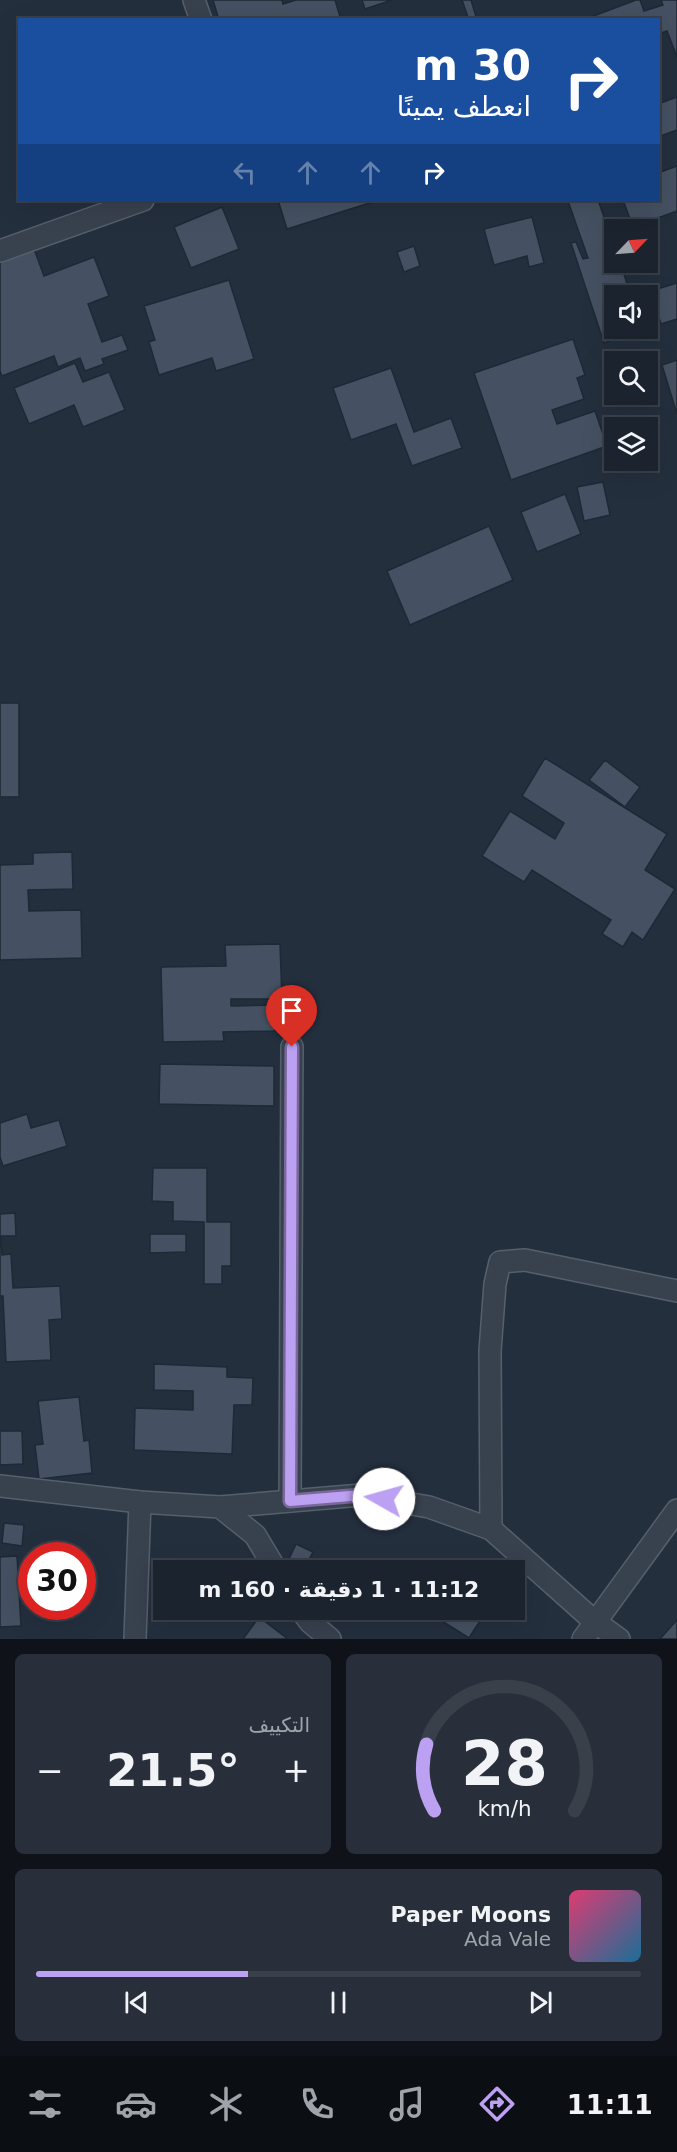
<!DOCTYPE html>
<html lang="ar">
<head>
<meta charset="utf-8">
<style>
	:root { --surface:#1b232e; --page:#282f3a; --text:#f1f3f6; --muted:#a0a4aa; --line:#39404a; --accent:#bca0f2 }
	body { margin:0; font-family:"DejaVu Sans","Noto Sans Arabic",sans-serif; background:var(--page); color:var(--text); direction:rtl; height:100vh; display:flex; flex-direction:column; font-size:22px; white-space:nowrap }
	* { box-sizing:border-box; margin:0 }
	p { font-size:20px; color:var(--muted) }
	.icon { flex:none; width:33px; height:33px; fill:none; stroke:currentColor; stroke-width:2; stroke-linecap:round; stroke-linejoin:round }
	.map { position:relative; height:1639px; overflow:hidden; direction:ltr }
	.panel { display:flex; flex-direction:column; gap:15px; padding:15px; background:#0f1319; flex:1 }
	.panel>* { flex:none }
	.hud { position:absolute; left:18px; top:18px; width:642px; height:183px; border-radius:0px; box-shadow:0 6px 24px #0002,0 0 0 2px var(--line); direction:rtl; background:#1a4fa0; color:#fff; overflow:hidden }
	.needle { width:39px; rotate:65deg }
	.fabs { position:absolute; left:604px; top:219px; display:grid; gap:12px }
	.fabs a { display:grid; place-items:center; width:54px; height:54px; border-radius:0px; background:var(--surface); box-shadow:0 6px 24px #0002,0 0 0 2px var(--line); font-size:30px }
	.speed { position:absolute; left:18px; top:1542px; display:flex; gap:12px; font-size:30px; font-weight:700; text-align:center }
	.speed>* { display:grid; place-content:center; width:78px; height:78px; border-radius:50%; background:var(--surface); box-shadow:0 6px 24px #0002,0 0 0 2px var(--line); line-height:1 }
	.speed .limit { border:9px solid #d22; background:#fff; color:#111 }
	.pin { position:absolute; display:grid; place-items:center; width:51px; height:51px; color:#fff; margin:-62px -26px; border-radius:50% 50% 50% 0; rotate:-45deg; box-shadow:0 0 6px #0007 }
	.pin .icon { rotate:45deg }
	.me { position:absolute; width:66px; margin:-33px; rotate:277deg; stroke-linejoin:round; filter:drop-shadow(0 0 4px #0008) }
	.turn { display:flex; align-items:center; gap:21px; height:126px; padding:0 30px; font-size:27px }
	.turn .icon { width:78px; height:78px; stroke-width:2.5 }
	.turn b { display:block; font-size:42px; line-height:51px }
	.lanes { display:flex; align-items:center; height:57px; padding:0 30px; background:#0003; justify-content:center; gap:30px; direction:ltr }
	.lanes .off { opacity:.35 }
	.big { font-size:45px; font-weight:800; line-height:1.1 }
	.panel .widget { flex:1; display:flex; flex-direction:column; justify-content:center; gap:9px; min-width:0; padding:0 21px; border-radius:9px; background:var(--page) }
	.panel .dial { align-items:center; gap:0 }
	.dial svg { height:156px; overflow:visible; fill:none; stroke:var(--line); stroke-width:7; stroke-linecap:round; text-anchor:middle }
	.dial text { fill:var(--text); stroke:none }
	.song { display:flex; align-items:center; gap:18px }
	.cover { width:72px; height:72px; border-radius:9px; background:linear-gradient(135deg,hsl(340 70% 55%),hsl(200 70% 35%)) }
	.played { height:6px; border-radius:3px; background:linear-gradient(90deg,var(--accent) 35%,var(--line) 35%) }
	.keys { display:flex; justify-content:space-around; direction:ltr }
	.heat { display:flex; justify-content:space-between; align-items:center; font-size:33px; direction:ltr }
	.panel .tiles { flex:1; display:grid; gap:15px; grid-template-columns:1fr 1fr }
	.widget:last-child { grid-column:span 2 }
	.trip { position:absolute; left:153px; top:1560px; width:372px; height:60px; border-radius:0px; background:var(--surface); box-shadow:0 6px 24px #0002,0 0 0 2px var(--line); font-weight:800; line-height:60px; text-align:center; direction:rtl }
	.tab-bar { display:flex; height:96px; justify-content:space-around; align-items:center; background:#0b0e12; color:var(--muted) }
	.tab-bar .icon { width:42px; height:42px }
	.tab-bar .on { color:var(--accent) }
	.tab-bar b { font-size:27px; color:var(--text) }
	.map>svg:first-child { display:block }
	.building { fill:#455162; stroke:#1f2835; stroke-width:1.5 }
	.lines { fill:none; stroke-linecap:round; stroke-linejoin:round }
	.street-casing { stroke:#565f6c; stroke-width:24 }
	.street { stroke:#38414e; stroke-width:21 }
	.route-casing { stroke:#7a689d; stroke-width:15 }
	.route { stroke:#bca0f2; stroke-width:10 }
</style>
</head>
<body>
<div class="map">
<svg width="677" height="1639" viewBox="0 0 677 1639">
	<rect width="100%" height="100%" fill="#242f3e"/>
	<g class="building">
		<path d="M213 0H282L283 4 296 0H335L341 20H219Z"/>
		<path d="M362 0H392L365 9Z"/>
		<path d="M462 0H471L477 20H469Z"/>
		<path d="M636 0H640L644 11 663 5 661 0H677V57L667 31 658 34V20H583Z"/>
		<path d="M677 97V130L658 137V104Z"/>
		<path d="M677 166V211L633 227 623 200H658V173Z"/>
		<path d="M278 200H379L287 229Z"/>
		<path d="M574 200H598L615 248V262H620L631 296H615V328L643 329 604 343 571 243 576 242 583 259 588 258 568 201Z"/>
		<path d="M222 207 239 249 191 268 174 227Z"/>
		<path d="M532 217 544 263 529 267 527 256 494 265 484 229Z"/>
		<path d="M414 246 420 266 404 272 397 252Z"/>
		<path d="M34 249 44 276 94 257 109 296 88 304 102 342 122 335 128 350 102 359 104 364 85 371 80 358 58 367 54 356 2 376 0 371V261Z"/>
		<path d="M229 280 254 359 216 371 212 358 159 375 149 342 155 340 144 306Z"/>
		<path d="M677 283V319L661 324 651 291Z"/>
		<path d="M573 339 585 375 577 378 584 399 552 410 557 424 595 411 607 446 511 480 474 373Z"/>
		<path d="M677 360V414L662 365Z"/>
		<path d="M75 363 83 382 109 372 125 410 83 427 74 405 29 424 14 388Z"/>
		<path d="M391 368 414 432 451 418 462 448 412 466 396 424 351 440 333 388Z"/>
		<path d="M603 482 610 515 584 521 577 487Z"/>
		<path d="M565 494 581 534 537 552 521 512Z"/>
		<path d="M489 526 513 580 410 625 387 571Z"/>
		<rect x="0" y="703" width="19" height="94"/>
		<path d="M545 758 667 834 645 870 675 889 643 940 632 932 623 947 602 934 611 920 532 870 524 882 482 856 510 811 555 839 564 823 522 796Z"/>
		<path d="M605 760 640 787 625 807 589 780Z"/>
		<path d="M72 852 73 889 28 890 29 911 81 910 82 958 0 960V865L33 864V853Z"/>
		<path d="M280 944 282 999H231V1006L275 1005V1031L223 1032 224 1041 163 1042 161 967 226 966 225 945Z"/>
		<path d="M160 1064 274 1066V1106L159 1104Z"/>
		<path d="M27 1114 31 1128 59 1120 67 1146 3 1166 0 1157V1123Z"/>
		<path d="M153 1168H207V1222H231V1266H222V1284H204V1222L173 1221V1202L152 1201Z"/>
		<path d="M15 1213 16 1236H1L2 1255 11 1254 13 1288 60 1286 62 1319 49 1320 51 1360 6 1362 3 1296H0V1214Z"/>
		<path d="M150 1234H186V1252L150 1253Z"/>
		<path d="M154 1364 227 1367V1377L253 1378 252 1405H234L232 1454 134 1450 135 1408 193 1410V1391L154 1390Z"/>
		<path d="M79 1397 84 1441 89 1440 92 1473 39 1479 35 1445 43 1444 38 1401Z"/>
		<path d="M0 1431H22L23 1464 0 1465Z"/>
		<path d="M4 1523 24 1525 22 1546 2 1543Z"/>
		<path d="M296 1544 313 1552 305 1567 289 1559Z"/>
		<path d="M17 1556 21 1626 0 1627V1557Z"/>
		<path d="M427 1610H487L469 1638 426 1611Z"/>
		<path d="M259 1617 288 1639H243Z"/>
		<path d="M677 1620V1639H660Z"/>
	</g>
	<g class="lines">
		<defs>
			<g id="street">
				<path d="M194 0 201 20"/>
				<path d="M0 251 143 200"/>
				<path d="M0 1486 140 1502 220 1507 255 1535 276 1570"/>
				<path d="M290 1501 292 1047"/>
				<path d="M220 1507 361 1495 429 1507 491 1529 594 1621 619 1639"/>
				<path d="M491 1529 490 1351 495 1284 500 1262 525 1260 677 1291"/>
				<path d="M301 1610 310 1622 330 1639"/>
				<path d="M135 1639 140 1502"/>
				<path d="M583 1639 677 1510"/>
			</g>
		</defs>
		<use href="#street" class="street-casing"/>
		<use href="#street" class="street"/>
	</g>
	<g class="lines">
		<defs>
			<path id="route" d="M292 1047 290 1501 362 1495 384 1499"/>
		</defs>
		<use href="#route" class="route-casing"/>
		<use href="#route" class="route"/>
	</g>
</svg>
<div class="fabs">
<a><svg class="needle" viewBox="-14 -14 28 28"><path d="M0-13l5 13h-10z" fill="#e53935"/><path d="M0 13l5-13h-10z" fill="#a0a4aa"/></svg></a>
<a><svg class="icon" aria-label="sound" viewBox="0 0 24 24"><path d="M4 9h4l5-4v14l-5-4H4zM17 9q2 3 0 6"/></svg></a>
<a><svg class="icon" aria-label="search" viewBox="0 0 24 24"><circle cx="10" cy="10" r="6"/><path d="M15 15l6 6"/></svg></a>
<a><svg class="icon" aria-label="layers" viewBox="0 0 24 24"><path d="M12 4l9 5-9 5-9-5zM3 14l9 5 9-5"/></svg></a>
</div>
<div class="speed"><div class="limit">30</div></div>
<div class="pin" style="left:292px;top:1047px;background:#d93025"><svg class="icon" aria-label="arrive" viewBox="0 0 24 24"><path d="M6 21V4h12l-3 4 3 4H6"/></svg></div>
<svg class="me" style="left:384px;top:1499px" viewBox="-20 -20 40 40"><circle r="19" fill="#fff"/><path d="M0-13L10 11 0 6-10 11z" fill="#bca0f2"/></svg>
<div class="trip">11:12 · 1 دقيقة · 160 m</div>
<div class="hud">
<div class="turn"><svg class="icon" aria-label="right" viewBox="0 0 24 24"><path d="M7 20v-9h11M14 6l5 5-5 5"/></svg><div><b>30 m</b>انعطف يمينًا</div></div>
<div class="lanes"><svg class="icon off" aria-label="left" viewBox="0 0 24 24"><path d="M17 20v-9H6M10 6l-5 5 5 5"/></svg><svg class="icon off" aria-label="ahead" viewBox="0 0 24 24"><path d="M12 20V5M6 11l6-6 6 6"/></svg><svg class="icon off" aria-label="ahead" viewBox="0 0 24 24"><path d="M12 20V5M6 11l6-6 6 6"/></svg><svg class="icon" aria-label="right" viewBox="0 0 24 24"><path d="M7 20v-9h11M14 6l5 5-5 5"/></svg></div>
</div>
</div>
<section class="panel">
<div class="tiles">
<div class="widget dial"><svg viewBox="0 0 100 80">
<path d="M14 69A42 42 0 1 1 86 69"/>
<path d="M14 69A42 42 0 0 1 10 35" stroke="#bca0f2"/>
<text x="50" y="56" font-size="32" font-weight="700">28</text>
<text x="50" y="72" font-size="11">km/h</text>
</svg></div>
<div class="widget"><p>التكييف</p>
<div class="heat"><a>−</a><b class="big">21.5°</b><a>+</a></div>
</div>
<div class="widget">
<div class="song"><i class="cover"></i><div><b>Paper Moons</b><p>Ada Vale</p></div></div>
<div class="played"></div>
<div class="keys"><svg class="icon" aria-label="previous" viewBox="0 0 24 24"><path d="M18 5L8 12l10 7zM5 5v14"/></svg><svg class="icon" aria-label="pause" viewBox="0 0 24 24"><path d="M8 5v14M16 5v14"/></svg><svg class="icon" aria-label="next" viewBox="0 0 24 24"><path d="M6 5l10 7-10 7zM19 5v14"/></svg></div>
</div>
</div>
</section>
<nav class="tab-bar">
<b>11:11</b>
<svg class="icon on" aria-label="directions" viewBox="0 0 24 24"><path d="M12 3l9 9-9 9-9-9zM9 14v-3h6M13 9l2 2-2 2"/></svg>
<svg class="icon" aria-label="music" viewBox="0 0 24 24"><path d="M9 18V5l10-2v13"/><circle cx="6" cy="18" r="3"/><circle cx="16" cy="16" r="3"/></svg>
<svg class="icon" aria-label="phone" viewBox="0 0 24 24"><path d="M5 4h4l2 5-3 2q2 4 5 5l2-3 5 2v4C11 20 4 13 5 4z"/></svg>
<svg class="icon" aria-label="climate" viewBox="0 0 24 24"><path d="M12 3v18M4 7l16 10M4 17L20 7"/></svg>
<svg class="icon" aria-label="car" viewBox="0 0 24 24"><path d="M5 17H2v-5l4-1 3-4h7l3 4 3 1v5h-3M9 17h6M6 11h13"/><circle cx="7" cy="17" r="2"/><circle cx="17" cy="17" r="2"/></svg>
<svg class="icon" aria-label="filters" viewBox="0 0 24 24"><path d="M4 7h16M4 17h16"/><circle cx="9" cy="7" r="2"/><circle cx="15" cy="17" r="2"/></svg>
</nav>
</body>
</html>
